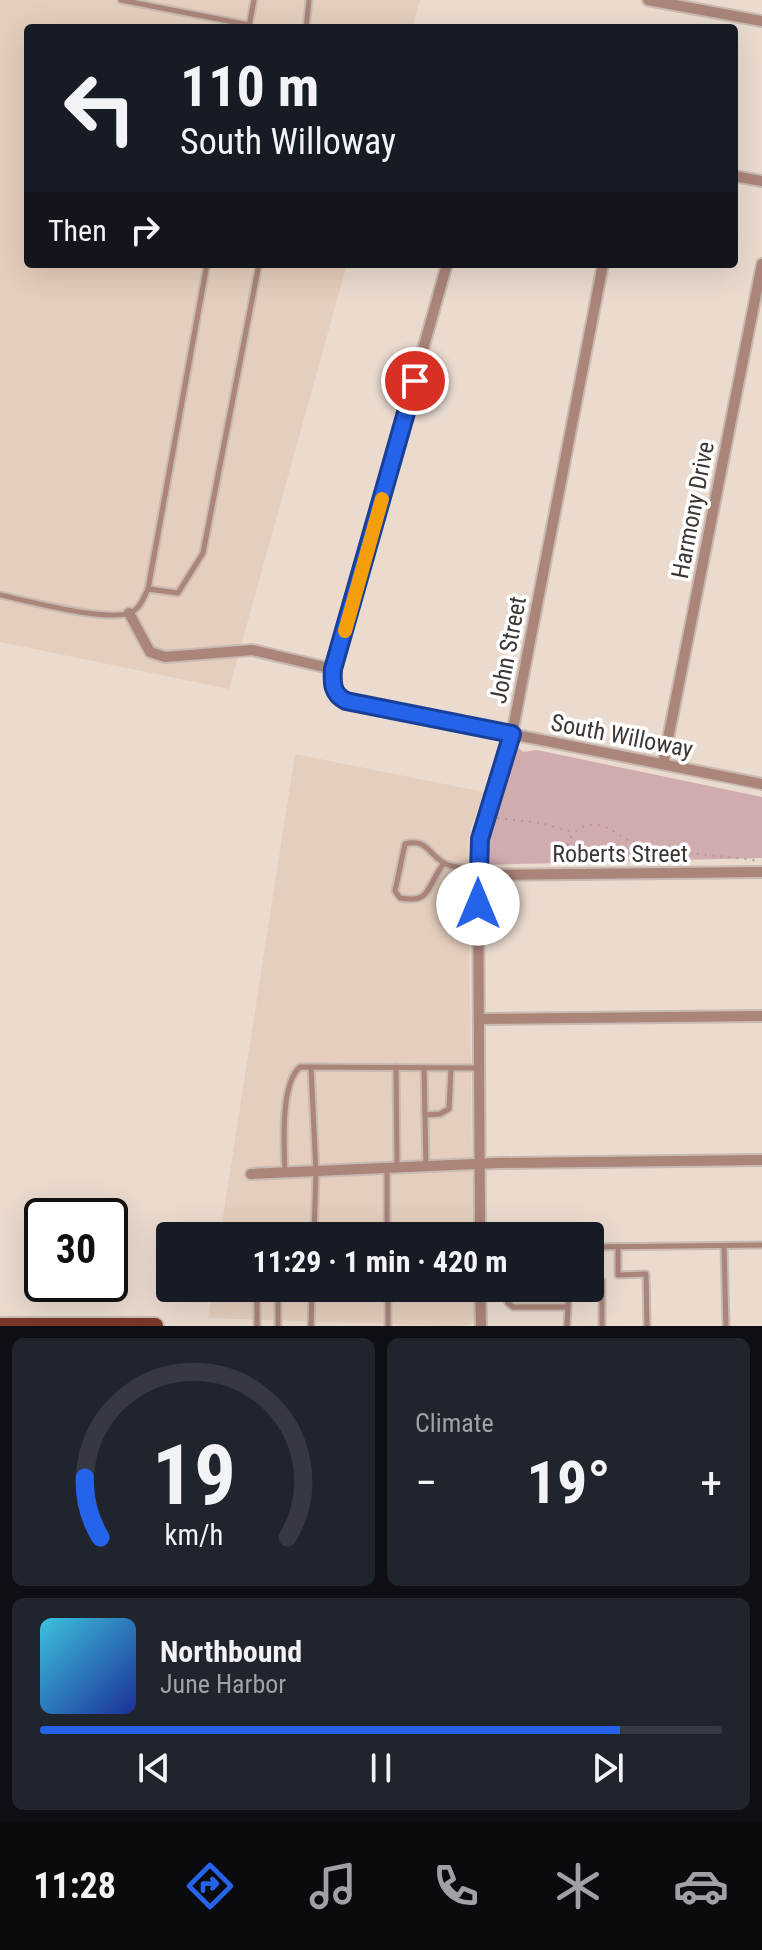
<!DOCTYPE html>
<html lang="en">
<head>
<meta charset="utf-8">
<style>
	:root { --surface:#171b24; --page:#20242c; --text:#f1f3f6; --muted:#9ea1a6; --line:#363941; --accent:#2563eb }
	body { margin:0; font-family:"Roboto Condensed",sans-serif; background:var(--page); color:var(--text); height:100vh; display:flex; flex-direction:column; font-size:30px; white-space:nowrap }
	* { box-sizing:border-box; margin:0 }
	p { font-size:26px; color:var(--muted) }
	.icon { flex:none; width:44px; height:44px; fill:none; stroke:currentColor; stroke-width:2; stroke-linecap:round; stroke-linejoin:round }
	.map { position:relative; height:1326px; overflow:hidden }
	.side { display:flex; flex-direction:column; gap:12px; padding:12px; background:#0d0f14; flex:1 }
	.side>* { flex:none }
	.top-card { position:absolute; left:24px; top:24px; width:714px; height:244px; border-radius:8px; box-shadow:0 8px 32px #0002; background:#171b24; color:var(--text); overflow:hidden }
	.speed { position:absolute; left:24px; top:1198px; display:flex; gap:16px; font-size:40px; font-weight:700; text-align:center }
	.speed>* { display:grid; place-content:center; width:104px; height:104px; border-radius:50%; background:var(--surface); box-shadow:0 8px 32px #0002; line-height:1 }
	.speed .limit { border:4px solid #111; border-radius:12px; background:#fff; color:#111 }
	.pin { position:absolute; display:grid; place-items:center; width:68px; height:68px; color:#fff; margin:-34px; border:4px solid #fff; border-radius:50%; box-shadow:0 2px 8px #0007 }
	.me { position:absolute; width:88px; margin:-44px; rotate:0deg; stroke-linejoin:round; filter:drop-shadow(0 0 6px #0008) }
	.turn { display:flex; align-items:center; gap:28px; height:168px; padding:0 24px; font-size:36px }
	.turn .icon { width:104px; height:104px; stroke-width:2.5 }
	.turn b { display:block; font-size:56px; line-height:68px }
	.then { display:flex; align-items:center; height:76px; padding:0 24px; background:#0003; gap:16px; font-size:30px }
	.big { font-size:60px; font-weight:700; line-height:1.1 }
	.side .card { flex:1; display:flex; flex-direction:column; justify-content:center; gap:12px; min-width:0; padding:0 28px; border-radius:12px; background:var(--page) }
	.side .dial { align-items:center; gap:0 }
	.dial svg { height:208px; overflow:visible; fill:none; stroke:var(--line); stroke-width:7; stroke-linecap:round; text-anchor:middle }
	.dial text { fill:var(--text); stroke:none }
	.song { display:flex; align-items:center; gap:24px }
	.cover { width:96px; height:96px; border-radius:12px; background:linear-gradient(135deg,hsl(190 70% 55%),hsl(230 70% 35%)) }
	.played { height:8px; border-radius:4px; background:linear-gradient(90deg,var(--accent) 85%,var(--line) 85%) }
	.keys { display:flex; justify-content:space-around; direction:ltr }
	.heat { display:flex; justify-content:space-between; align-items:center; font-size:44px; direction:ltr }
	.side .tiles { flex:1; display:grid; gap:12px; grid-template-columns:1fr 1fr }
	.card:last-child { grid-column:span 2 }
	.trip { position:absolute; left:156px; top:1222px; width:448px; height:80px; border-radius:8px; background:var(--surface); box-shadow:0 8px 32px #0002; font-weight:700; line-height:80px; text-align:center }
	.tab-bar { display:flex; height:128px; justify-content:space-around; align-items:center; background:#090b0e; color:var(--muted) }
	.tab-bar .icon { width:56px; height:56px }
	.tab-bar .on { color:var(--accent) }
	.tab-bar b { font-size:36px; color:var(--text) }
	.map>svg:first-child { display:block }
	.built { fill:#e5cebd }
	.green { fill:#d1acaf }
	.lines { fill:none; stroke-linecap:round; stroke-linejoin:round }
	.lane-casing { stroke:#c8bab0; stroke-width:9 }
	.street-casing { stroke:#c8bab0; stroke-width:14 }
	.primary-casing { stroke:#c8bab0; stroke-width:20 }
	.path { stroke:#a89c93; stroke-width:2; stroke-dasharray:2 6; stroke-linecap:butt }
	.lane { stroke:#ab847a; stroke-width:5 }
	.street { stroke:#ab847a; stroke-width:10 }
	.primary { stroke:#7a3728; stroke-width:16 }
	.route-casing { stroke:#184099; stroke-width:20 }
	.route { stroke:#2563eb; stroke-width:14 }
	.slow { stroke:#f59e0b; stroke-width:14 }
	.labels { text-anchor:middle; stroke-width:7; stroke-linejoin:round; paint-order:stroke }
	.street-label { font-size:24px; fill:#3e3733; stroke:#fff }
</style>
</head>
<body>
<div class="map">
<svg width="762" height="1326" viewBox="0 0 762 1326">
	<rect width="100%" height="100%" fill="#ebdbcf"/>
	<g class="built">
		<path d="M0 0H420L412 28H28V264H347L229 689 0 642Z"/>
		<path d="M295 754 484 792 470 831 468 845 473 1236H220Z"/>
		<path d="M213 1288H474L475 1316 473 1323 469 1325 450 1326 208 1318Z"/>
	</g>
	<path class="green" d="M516 746 523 752 537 750 762 797V858L481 865 487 819Z"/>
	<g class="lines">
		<defs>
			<g id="lane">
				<path d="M121 0 249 25"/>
				<path d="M249 27 254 0"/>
				<path d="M306 28 309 0"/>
				<path d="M207 264 148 589 178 593 203 553 259 264"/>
				<path d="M0 595C25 600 118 626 135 610 141 606 145 595 148 589"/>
				<path d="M444 863C426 886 432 904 400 898L395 891 405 844C427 838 428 854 444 863 452 868 468 868 477 870"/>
				<path d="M311 1067 316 1172 314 1236"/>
				<path d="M396 1067 397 1166"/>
				<path d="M424 1068 426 1167"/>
				<path d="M425 1115 440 1114 449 1109 451 1069"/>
				<path d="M387 1169V1236"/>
				<path d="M285 1172C284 1146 280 1084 300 1067L478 1068"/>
				<path d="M724 1246 726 1326"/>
				<path d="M590 1247 762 1245"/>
				<path d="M595 1247 596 1278 602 1281V1326"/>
				<path d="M618 1247V1275L646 1274 647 1326"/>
				<path d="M388 1288V1326"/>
				<path d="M505 1288 508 1303 513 1307H567"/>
				<path d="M257 1326V1291H278V1326"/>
				<path d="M311 1326 312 1288"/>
				<path d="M567 1326 569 1288"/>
			</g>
			<g id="street">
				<path d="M648 0 762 21"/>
				<path d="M734 176 762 181"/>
				<path d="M447 264 333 669C332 683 332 694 346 701L762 784"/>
				<path d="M129 613 150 652 165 657 252 650 333 669"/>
				<path d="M663 764 762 264"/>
				<path d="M478 875 762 872"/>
				<path d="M479 1019 762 1016"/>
				<path d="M251 1174 498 1163 762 1160"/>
				<path d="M480 1236 478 870 484 820 512 734 603 264"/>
				<path d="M480 1288 481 1326"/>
			</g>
			<path id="primary" d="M0 1326H155"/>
		</defs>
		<use href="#lane" class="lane-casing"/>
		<use href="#street" class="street-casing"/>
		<use href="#primary" class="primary-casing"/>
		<g class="path">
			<path d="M497 818 541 823 573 832"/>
			<path d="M565 861C566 844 571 827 591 825 609 823 620 839 636 843 676 854 719 855 760 861"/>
			<path d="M519 1299 526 1293 539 1292V1288"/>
		</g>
		<use href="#lane" class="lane"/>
		<use href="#street" class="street"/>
		<use href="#primary" class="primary"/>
	</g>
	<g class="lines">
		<defs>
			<path id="route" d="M415 381 333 669C332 683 332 694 346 701L512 734 480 839 478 904"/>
		</defs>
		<use href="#route" class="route-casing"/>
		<use href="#route" class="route"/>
		<path class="slow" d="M345 631 382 499"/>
	</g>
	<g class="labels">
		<g class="street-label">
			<text transform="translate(693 510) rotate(-79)" y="8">Harmony Drive</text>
			<text transform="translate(508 650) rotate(-79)" y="8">John Street</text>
			<text transform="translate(622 736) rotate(11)" y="8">South Willoway</text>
			<text x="620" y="862">Roberts Street</text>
		</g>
	</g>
</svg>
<div class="speed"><div class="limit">30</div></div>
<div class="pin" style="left:415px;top:381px;background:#d93025"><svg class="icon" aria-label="arrive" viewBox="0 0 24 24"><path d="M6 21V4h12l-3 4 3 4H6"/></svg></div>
<svg class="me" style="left:478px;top:904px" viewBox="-20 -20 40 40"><circle r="19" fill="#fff"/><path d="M0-13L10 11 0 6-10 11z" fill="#2563eb"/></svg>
<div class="trip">11:29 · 1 min · 420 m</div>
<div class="top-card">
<div class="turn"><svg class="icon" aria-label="left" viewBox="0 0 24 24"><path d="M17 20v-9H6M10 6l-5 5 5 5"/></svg><div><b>110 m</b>South Willoway</div></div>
<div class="then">Then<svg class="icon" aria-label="right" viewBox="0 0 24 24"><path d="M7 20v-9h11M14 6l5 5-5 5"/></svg></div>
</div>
</div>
<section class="side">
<div class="tiles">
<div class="card dial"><svg viewBox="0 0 100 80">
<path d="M14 69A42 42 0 1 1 86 69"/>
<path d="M14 69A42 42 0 0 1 8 46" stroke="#2563eb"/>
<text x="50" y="56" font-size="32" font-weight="700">19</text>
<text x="50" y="72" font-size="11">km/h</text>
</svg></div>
<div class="card"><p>Climate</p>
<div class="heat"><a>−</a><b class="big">19°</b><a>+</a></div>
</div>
<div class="card">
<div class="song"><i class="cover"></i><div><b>Northbound</b><p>June Harbor</p></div></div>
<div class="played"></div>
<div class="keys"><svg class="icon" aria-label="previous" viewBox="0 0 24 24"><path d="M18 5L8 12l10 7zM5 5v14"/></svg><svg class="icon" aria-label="pause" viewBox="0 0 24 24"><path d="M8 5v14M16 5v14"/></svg><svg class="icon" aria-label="next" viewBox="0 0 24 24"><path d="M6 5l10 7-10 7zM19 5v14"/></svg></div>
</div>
</div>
</section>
<nav class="tab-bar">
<b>11:28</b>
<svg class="icon on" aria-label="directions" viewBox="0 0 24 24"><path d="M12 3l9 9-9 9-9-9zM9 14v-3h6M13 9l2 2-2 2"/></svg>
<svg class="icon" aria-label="music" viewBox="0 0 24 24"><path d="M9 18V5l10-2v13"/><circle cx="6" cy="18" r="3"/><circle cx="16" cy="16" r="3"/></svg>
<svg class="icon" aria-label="phone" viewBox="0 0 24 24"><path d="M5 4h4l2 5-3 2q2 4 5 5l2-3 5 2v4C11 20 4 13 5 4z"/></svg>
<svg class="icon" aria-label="climate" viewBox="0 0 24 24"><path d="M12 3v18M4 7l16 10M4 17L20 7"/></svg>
<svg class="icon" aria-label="car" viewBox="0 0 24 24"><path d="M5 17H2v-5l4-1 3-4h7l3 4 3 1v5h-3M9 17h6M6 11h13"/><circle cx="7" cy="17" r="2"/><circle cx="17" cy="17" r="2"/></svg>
</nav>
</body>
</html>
